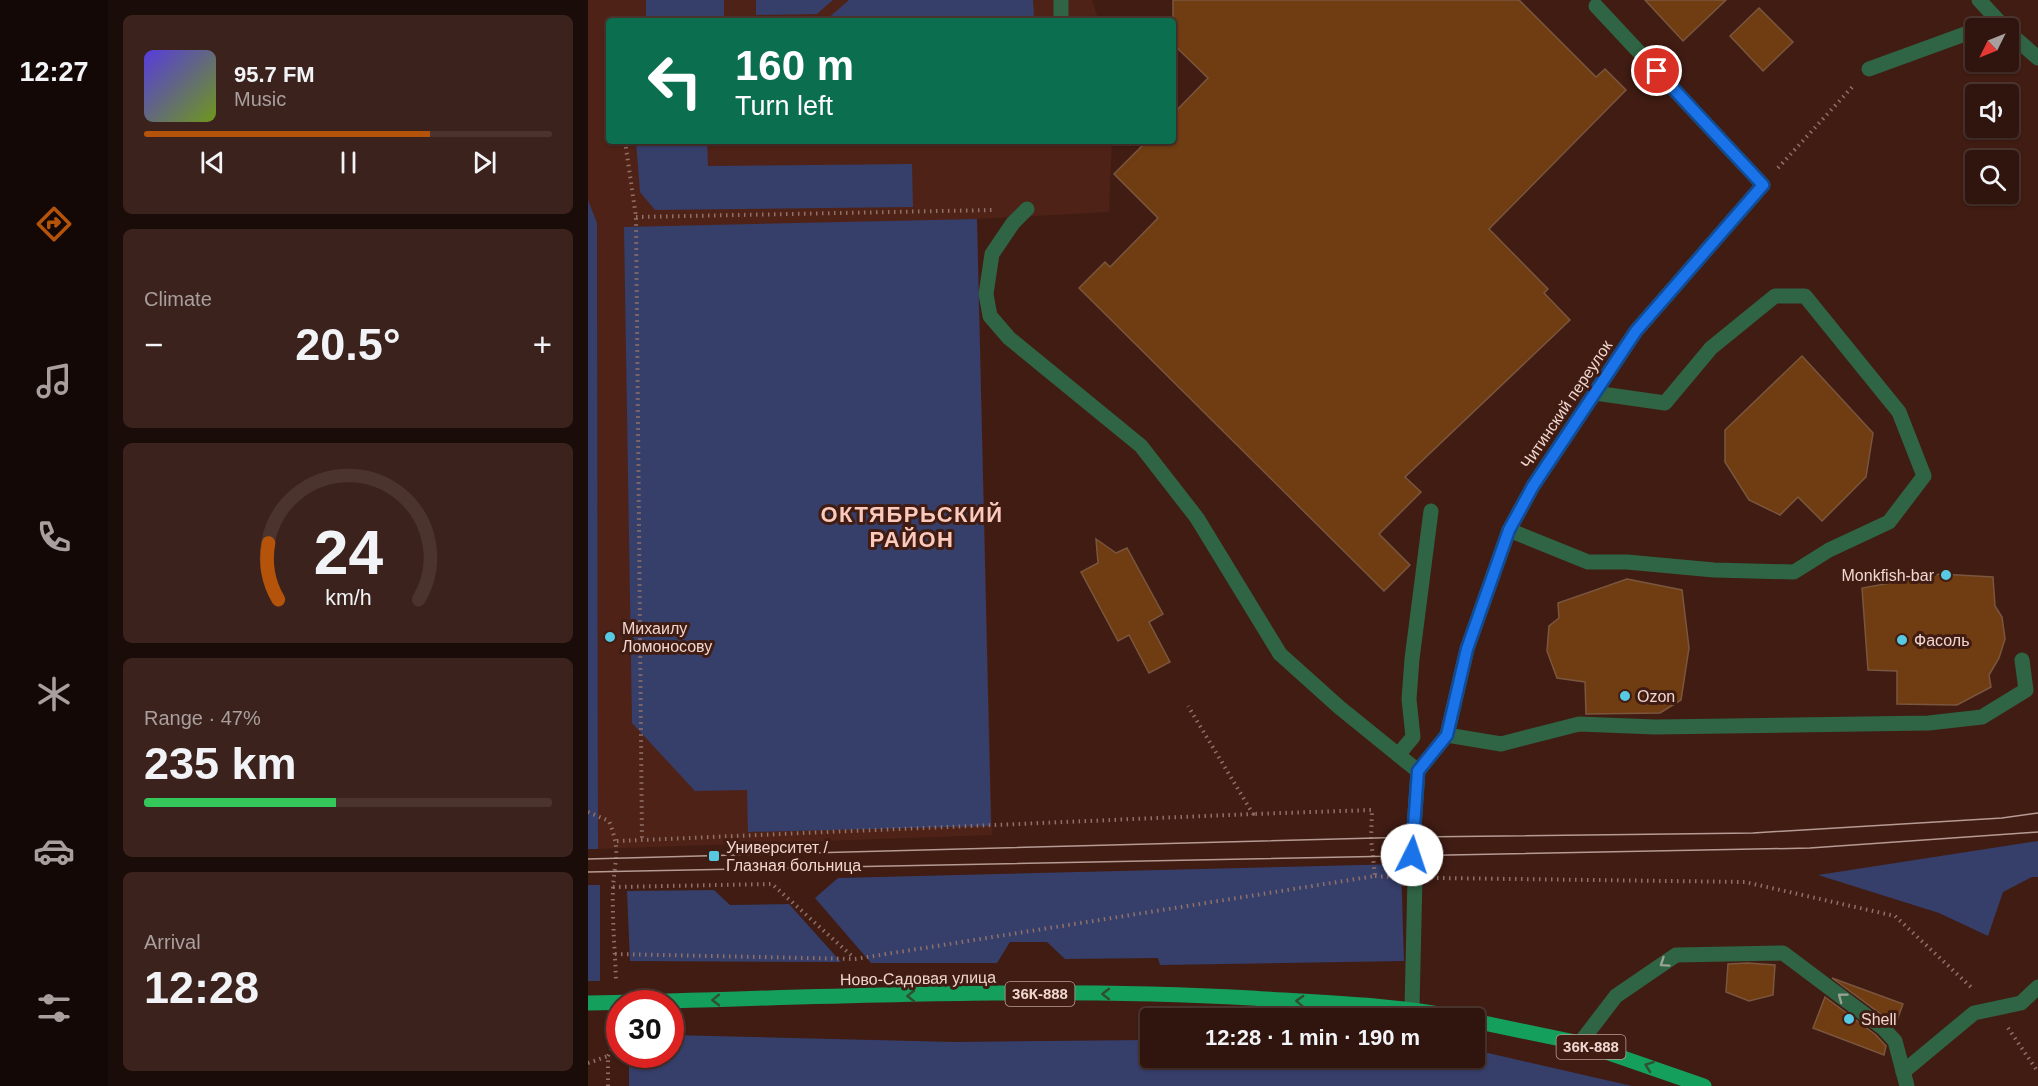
<!DOCTYPE html>
<html lang="en">
<head>
<meta charset="utf-8">
<style>
	:root { --surface:#30150e; --page:#3c221c; --text:#f1f3f6; --muted:#a89f9e; --line:#4b342e; --accent:#b45309 }
	body { margin:0; font-family:Helvetica,sans-serif; background:var(--page); color:var(--text); height:100vh; display:flex; flex-direction:column; font-size:22px; white-space:nowrap }
	* { box-sizing:border-box; margin:0 }
	p { font-size:20px; color:var(--muted) }
	.icon { flex:none; width:33px; height:33px; fill:none; stroke:currentColor; stroke-width:2; stroke-linecap:round; stroke-linejoin:round }
	.map { position:relative; flex:1; overflow:hidden }
	.side { display:flex; flex-direction:column; gap:15px; padding:15px; background:#1a0c08; width:480px }
	.side>* { flex:none }
	.guide { position:absolute; left:18px; top:18px; width:570px; height:126px; border-radius:6px; box-shadow:0 2px 4px #0004,0 0 0 2px var(--line); background:#0b6e4f; color:#fff; overflow:hidden }
	.needle { width:39px; rotate:227deg }
	.buttons { position:absolute; left:1377px; top:18px; display:grid; gap:12px }
	.buttons a { display:grid; place-items:center; width:54px; height:54px; border-radius:6px; background:var(--surface); box-shadow:0 2px 4px #0004,0 0 0 2px var(--line); font-size:30px }
	.speed { position:absolute; left:18px; top:990px; display:flex; gap:12px; font-size:30px; font-weight:700; text-align:center }
	.speed>* { display:grid; place-content:center; width:78px; height:78px; border-radius:50%; background:var(--surface); box-shadow:0 2px 4px #0004,0 0 0 2px var(--line); line-height:1 }
	.speed .limit { border:9px solid #d22; background:#fff; color:#111 }
	.pin { position:absolute; display:grid; place-items:center; width:51px; height:51px; color:#fff; margin:-26px; border:3px solid #fff; border-radius:50%; box-shadow:0 2px 6px #0007 }
	.me { position:absolute; width:66px; margin:-33px; rotate:4deg; stroke-linejoin:round; filter:drop-shadow(0 0 4px #0008) }
	.turn { display:flex; align-items:center; gap:21px; height:126px; padding:0 30px; font-size:27px }
	.turn .icon { width:78px; height:78px; stroke-width:2.5 }
	.turn b { display:block; font-size:42px; line-height:51px }
	.big { font-size:45px; font-weight:700; line-height:1.1 }
	.side .card { flex:1; display:flex; flex-direction:column; justify-content:center; gap:9px; min-width:0; padding:0 21px; border-radius:9px; background:var(--page) }
	.side .dial { align-items:center; gap:0 }
	.dial svg { height:156px; overflow:visible; fill:none; stroke:var(--line); stroke-width:7; stroke-linecap:round; text-anchor:middle }
	.dial text { fill:var(--text); stroke:none }
	.song { display:flex; align-items:center; gap:18px }
	.cover { width:72px; height:72px; border-radius:9px; background:linear-gradient(135deg,hsl(250 70% 55%),hsl(80 70% 35%)) }
	.played { height:6px; border-radius:3px; background:linear-gradient(90deg,var(--accent) 70%,var(--line) 70%) }
	.keys { display:flex; justify-content:space-around; direction:ltr }
	.heat { display:flex; justify-content:space-between; align-items:center; font-size:33px; direction:ltr }
	.charge { height:9px; border-radius:4px; background:linear-gradient(90deg,#34c759 47%,var(--line) 0) }
	.trip { position:absolute; left:552px; top:1008px; width:345px; height:60px; border-radius:6px; background:var(--surface); box-shadow:0 2px 4px #0004,0 0 0 2px var(--line); font-weight:700; line-height:60px; text-align:center }
	main { display:flex; flex:1; min-height:0 }
	.menu { display:flex; flex-direction:column; width:108px; justify-content:space-around; align-items:center; background:#130806; color:var(--muted) }
	.menu .icon { width:42px; height:42px }
	.menu .on { color:var(--accent) }
	.menu b { font-size:27px; color:var(--text) }
	.map>svg:first-child { display:block }
	.built { fill:#4f2217 }
	.green { fill:#363e6a }
	.building { fill:#703c11; stroke:#7a563e; stroke-width:1.5 }
	.lines { fill:none; stroke-linecap:round; stroke-linejoin:round }
	.path { stroke:#907169; stroke-width:4; stroke-dasharray:1.5 4.5; stroke-linecap:butt }
	.minor { stroke:#2f6444; stroke-width:15 }
	.major { stroke:#159f5c; stroke-width:15 }
	.tram { stroke:#b79b93; stroke-width:1.5 }
	.oneway { stroke:#99a391 }
	.oneway2 { stroke:#2f5030 }
	.route-casing { stroke:#114b97; stroke-width:15 }
	.route { stroke:#1a73e8; stroke-width:10 }
	.poi-dot { fill:#57c9e2; stroke:#401c13; stroke-width:2 }
	.labels { text-anchor:middle; stroke-width:6; stroke-linejoin:round; paint-order:stroke }
	.shield { fill:#401c13; stroke:#bb9f97; stroke-width:1.5 }
	.shield-label { font-size:15px; font-weight:bold; fill:#f0d7d0 }
	.street-label { font-size:16px; fill:#f0d7d0; stroke:#401c13 }
	.poi-label { font-size:16px; fill:#f0d7d0; stroke:#401c13; text-anchor:start }
	.district-label { font-size:22px; font-weight:bold; letter-spacing:1.5px; fill:#fccabd; stroke:#401c13 }
</style>
</head>
<body>
<main>
<nav class="menu">
<b>12:27</b>
<svg class="icon on" aria-label="directions" viewBox="0 0 24 24"><path d="M12 3l9 9-9 9-9-9zM9 14v-3h6M13 9l2 2-2 2"/></svg>
<svg class="icon" aria-label="music" viewBox="0 0 24 24"><path d="M9 18V5l10-2v13"/><circle cx="6" cy="18" r="3"/><circle cx="16" cy="16" r="3"/></svg>
<svg class="icon" aria-label="phone" viewBox="0 0 24 24"><path d="M5 4h4l2 5-3 2q2 4 5 5l2-3 5 2v4C11 20 4 13 5 4z"/></svg>
<svg class="icon" aria-label="climate" viewBox="0 0 24 24"><path d="M12 3v18M4 7l16 10M4 17L20 7"/></svg>
<svg class="icon" aria-label="car" viewBox="0 0 24 24"><path d="M5 17H2v-5l4-1 3-4h7l3 4 3 1v5h-3M9 17h6M6 11h13"/><circle cx="7" cy="17" r="2"/><circle cx="17" cy="17" r="2"/></svg>
<svg class="icon" aria-label="filters" viewBox="0 0 24 24"><path d="M4 7h16M4 17h16"/><circle cx="9" cy="7" r="2"/><circle cx="15" cy="17" r="2"/></svg>
</nav>
<section class="side">
<div class="card">
<div class="song"><i class="cover"></i><div><b>95.7 FM</b><p>Music</p></div></div>
<div class="played"></div>
<div class="keys"><svg class="icon" aria-label="previous" viewBox="0 0 24 24"><path d="M18 5L8 12l10 7zM5 5v14"/></svg><svg class="icon" aria-label="pause" viewBox="0 0 24 24"><path d="M8 5v14M16 5v14"/></svg><svg class="icon" aria-label="next" viewBox="0 0 24 24"><path d="M6 5l10 7-10 7zM19 5v14"/></svg></div>
</div>
<div class="card"><p>Climate</p>
<div class="heat"><a>−</a><b class="big">20.5°</b><a>+</a></div>
</div>
<div class="card dial"><svg viewBox="0 0 100 80">
<path d="M14 69A42 42 0 1 1 86 69"/>
<path d="M14 69A42 42 0 0 1 9 40" stroke="#b45309"/>
<text x="50" y="56" font-size="32" font-weight="700">24</text>
<text x="50" y="72" font-size="11">km/h</text>
</svg></div>
<div class="card"><p>Range · 47%</p><b class="big">235 km</b><div class="charge"></div></div>
<div class="card"><p>Arrival</p><b class="big">12:28</b></div>
</section>
<div class="map">
<svg width="1450" height="1086" viewBox="0 0 1450 1086">
	<rect width="100%" height="100%" fill="#401c13"/>
	<path class="built" d="M0 0H504L511 21H21V141H524L521 212 389 219 404 835 10 849 9 224 0 223Z"/>
	<g class="green">
		<rect x="58" y="0" width="78" height="21"/>
		<path d="M168 0H245L229 14 168 15Z"/>
		<path d="M261 0H445L446 15 443 21H237Z"/>
		<path d="M48 141H119L120 166 324 164 325 207 67 210 52 192Z"/>
		<path d="M0 200 9 223 10 849H0Z"/>
		<path d="M389 219 403 826 160 832 159 790 107 791 44 723 36 227Z"/>
		<path d="M1450 841V877H1444L1415 892 1400 936 1351 913 1230 875Z"/>
		<path d="M813 864 816 961 572 965 570 958 477 959 459 942H422L409 963H283L227 898 250 878Z"/>
		<rect x="0" y="885" width="12" height="96"/>
		<path d="M126 890 142 905 201 904 253 962 42 961 39 891Z"/>
		<path d="M83 1035 367 1042 562 1040V1058H886L887 1050 1044 1086H41V1055L82 1054Z"/>
	</g>
	<g class="building">
		<path d="M585 0H931L1008 77 1017 69 1038 90 901 229 960 289 956 293 982 320 817 477 833 492 791 534 822 565 796 591 491 288 517 262 522 267 570 218 526 174 559 141H585V114L620 78 585 44Z"/>
		<path d="M1057 0H1138L1095 41Z"/>
		<path d="M1171 8 1205 42 1175 71 1142 36Z"/>
		<path d="M1214 356 1285 433 1278 477 1234 521 1210 497 1192 515 1161 500 1137 462V430Z"/>
		<path d="M508 539 528 553 539 548 575 614 561 622 582 662 561 673 541 635 530 641 493 572 510 563Z"/>
		<path d="M1352 574 1405 577 1407 606 1414 617 1417 639 1411 658 1401 675 1403 687 1369 705 1309 704V671L1280 670 1274 588Z"/>
		<path d="M1039 579 1094 590 1101 648 1093 700 1072 713 998 714 997 682 969 678 959 651 961 626 971 618 970 603Z"/>
		<path d="M1160 963 1187 965 1185 995 1161 1001 1138 992 1140 964Z"/>
		<path d="M1244 978 1315 1004 1307 1026 1301 1020Z"/>
		<path d="M1237 997 1288 1035 1298 1046 1296 1055 1225 1028Z"/>
	</g>
	<g class="lines">
		<g class="path">
			<path d="M37 141 48 217 54 841"/>
			<path d="M1190 168 1266 85"/>
			<path d="M48 217 405 210"/>
			<path d="M0 812 21 821C33 852 27 857 25 888 24 919 27 950 28 981"/>
			<path d="M29 841 665 814 600 706"/>
			<path d="M787 876 803 877"/>
			<path d="M849 878 1157 882 1307 916 1385 989"/>
			<path d="M25 887 184 884 266 958"/>
			<path d="M27 954 267 959 787 876 783 839 784 810 665 814"/>
			<path d="M1420 1028 1450 1072"/>
			<path d="M0 1063 20 1056"/>
			<path d="M20 1086V1056L28 1041 29 1024"/>
		</g>
		<g class="minor">
			<path d="M473 0V21"/>
			<path d="M1391 0 1417 28"/>
			<path d="M1420 32 1450 58"/>
			<path d="M1281 69 1388 30"/>
			<path d="M439 209 425 223 404 254 398 294 402 316 421 338 553 446 609 518 692 654 751 707 830 771"/>
			<path d="M921 530 1000 562H1039L1126 570 1206 572 1241 550 1301 522 1336 476 1311 412 1217 296H1187L1123 348 1077 403 1007 393"/>
			<path d="M859 735 913 744 991 724 1067 727 1341 723 1394 717 1438 690 1434 660"/>
			<path d="M810 755 825 737 821 699 824 659 843 511"/>
			<path d="M824 1008 827 877 824 855 830 771 859 735 879 649 921 530 945 486 1048 331 1175 185 1008 6"/>
			<path d="M992 1043 1028 996 1088 955 1195 953 1295 1028 1307 1041 1319 1086"/>
			<path d="M1315 1072 1386 1013 1433 1003 1450 987"/>
		</g>
		<g class="major">
			<path d="M0 1003C220 998 442 986 663 998 734 1003 805 1004 874 1018"/>
			<path d="M886 1021 992 1043 1116 1086"/>
		</g>
		<g class="tram">
			<path d="M0 859 826 837 1165 833 1414 818 1450 813"/>
			<path d="M0 872 1222 848 1450 832"/>
		</g>
	</g>
	<defs><path id="oneway-chevron" d="M-2-3.5L2.5 0L-2 3.5" fill="none" stroke-width="1.6" stroke-linecap="round" stroke-linejoin="round" transform="scale(1.5)"/></defs>
	<g class="oneway">
		<use href="#oneway-chevron" transform="translate(1076 963) rotate(146)"/>
		<use href="#oneway-chevron" transform="translate(1254 997) rotate(-143)"/>
	</g>
	<g class="oneway2">
		<use href="#oneway-chevron" transform="translate(518 994) rotate(-180)"/>
		<use href="#oneway-chevron" transform="translate(323 996) rotate(179)"/>
		<use href="#oneway-chevron" transform="translate(128 1000) rotate(179)"/>
		<use href="#oneway-chevron" transform="translate(712 1001) rotate(-177)"/>
		<use href="#oneway-chevron" transform="translate(1061 1066) rotate(-160)"/>
	</g>
	<g class="lines">
		<defs>
			<path id="route" d="M824 855 830 771 859 735 879 649 921 530 945 486 1048 331 1175 185 1069 71"/>
		</defs>
		<use href="#route" class="route-casing"/>
		<use href="#route" class="route"/>
	</g>
	<g class="poi-dot">
		<circle cx="1358" cy="575" r="6"/>
		<circle cx="22" cy="637" r="6"/>
		<circle cx="1314" cy="640" r="6"/>
		<circle cx="1037" cy="696" r="6"/>
		<rect x="120" y="850" width="12" height="12" rx="3"/>
		<circle cx="1261" cy="1019" r="6"/>
	</g>
	<g class="labels">
		<g class="shield">
			<rect x="417.5" y="982" width="69" height="24" rx="4.5"/>
			<rect x="968.5" y="1035" width="69" height="24" rx="4.5"/>
		</g>
		<g class="shield-label">
			<text x="452" y="999">36К-888</text>
			<text x="1003" y="1052">36К-888</text>
		</g>
		<g class="street-label">
			<text transform="translate(978 404) rotate(-56)" y="6">Читинский переулок</text>
			<text transform="translate(330 978) rotate(-1)" y="6">Ново-Садовая улица</text>
		</g>
		<g class="poi-label">
			<text x="1346" y="581" text-anchor="end">Monkfish-bar</text>
			<text x="34" y="634">Михаилу<tspan x="34" dy="18">Ломоносову</tspan></text>
			<text x="1326" y="646">Фасоль</text>
			<text x="1049" y="702">Ozon</text>
			<text x="138" y="853">Университет /<tspan x="138" dy="18">Глазная больница</tspan></text>
			<text x="1273" y="1025">Shell</text>
		</g>
		<g class="district-label">
			<text x="324" y="522">ОКТЯБРЬСКИЙ<tspan x="324" dy="25">РАЙОН</tspan></text>
		</g>
	</g>
</svg>
<div class="buttons">
<a><svg class="needle" viewBox="-14 -14 28 28"><path d="M0-13l5 13h-10z" fill="#e53935"/><path d="M0 13l5-13h-10z" fill="#a89f9e"/></svg></a>
<a><svg class="icon" aria-label="sound" viewBox="0 0 24 24"><path d="M4 9h4l5-4v14l-5-4H4zM17 9q2 3 0 6"/></svg></a>
<a><svg class="icon" aria-label="search" viewBox="0 0 24 24"><circle cx="10" cy="10" r="6"/><path d="M15 15l6 6"/></svg></a>
</div>
<div class="speed"><div class="limit">30</div></div>
<div class="pin" style="left:1069px;top:71px;background:#d93025"><svg class="icon" aria-label="arrive" viewBox="0 0 24 24"><path d="M6 21V4h12l-3 4 3 4H6"/></svg></div>
<svg class="me" style="left:824px;top:855px" viewBox="-20 -20 40 40"><circle r="19" fill="#fff"/><path d="M0-13L10 11 0 6-10 11z" fill="#1a73e8"/></svg>
<div class="trip">12:28 · 1 min · 190 m</div>
<div class="guide">
<div class="turn"><svg class="icon" aria-label="left" viewBox="0 0 24 24"><path d="M17 20v-9H6M10 6l-5 5 5 5"/></svg><div><b>160 m</b>Turn left</div></div>
</div>
</div>
</main>
</body>
</html>
